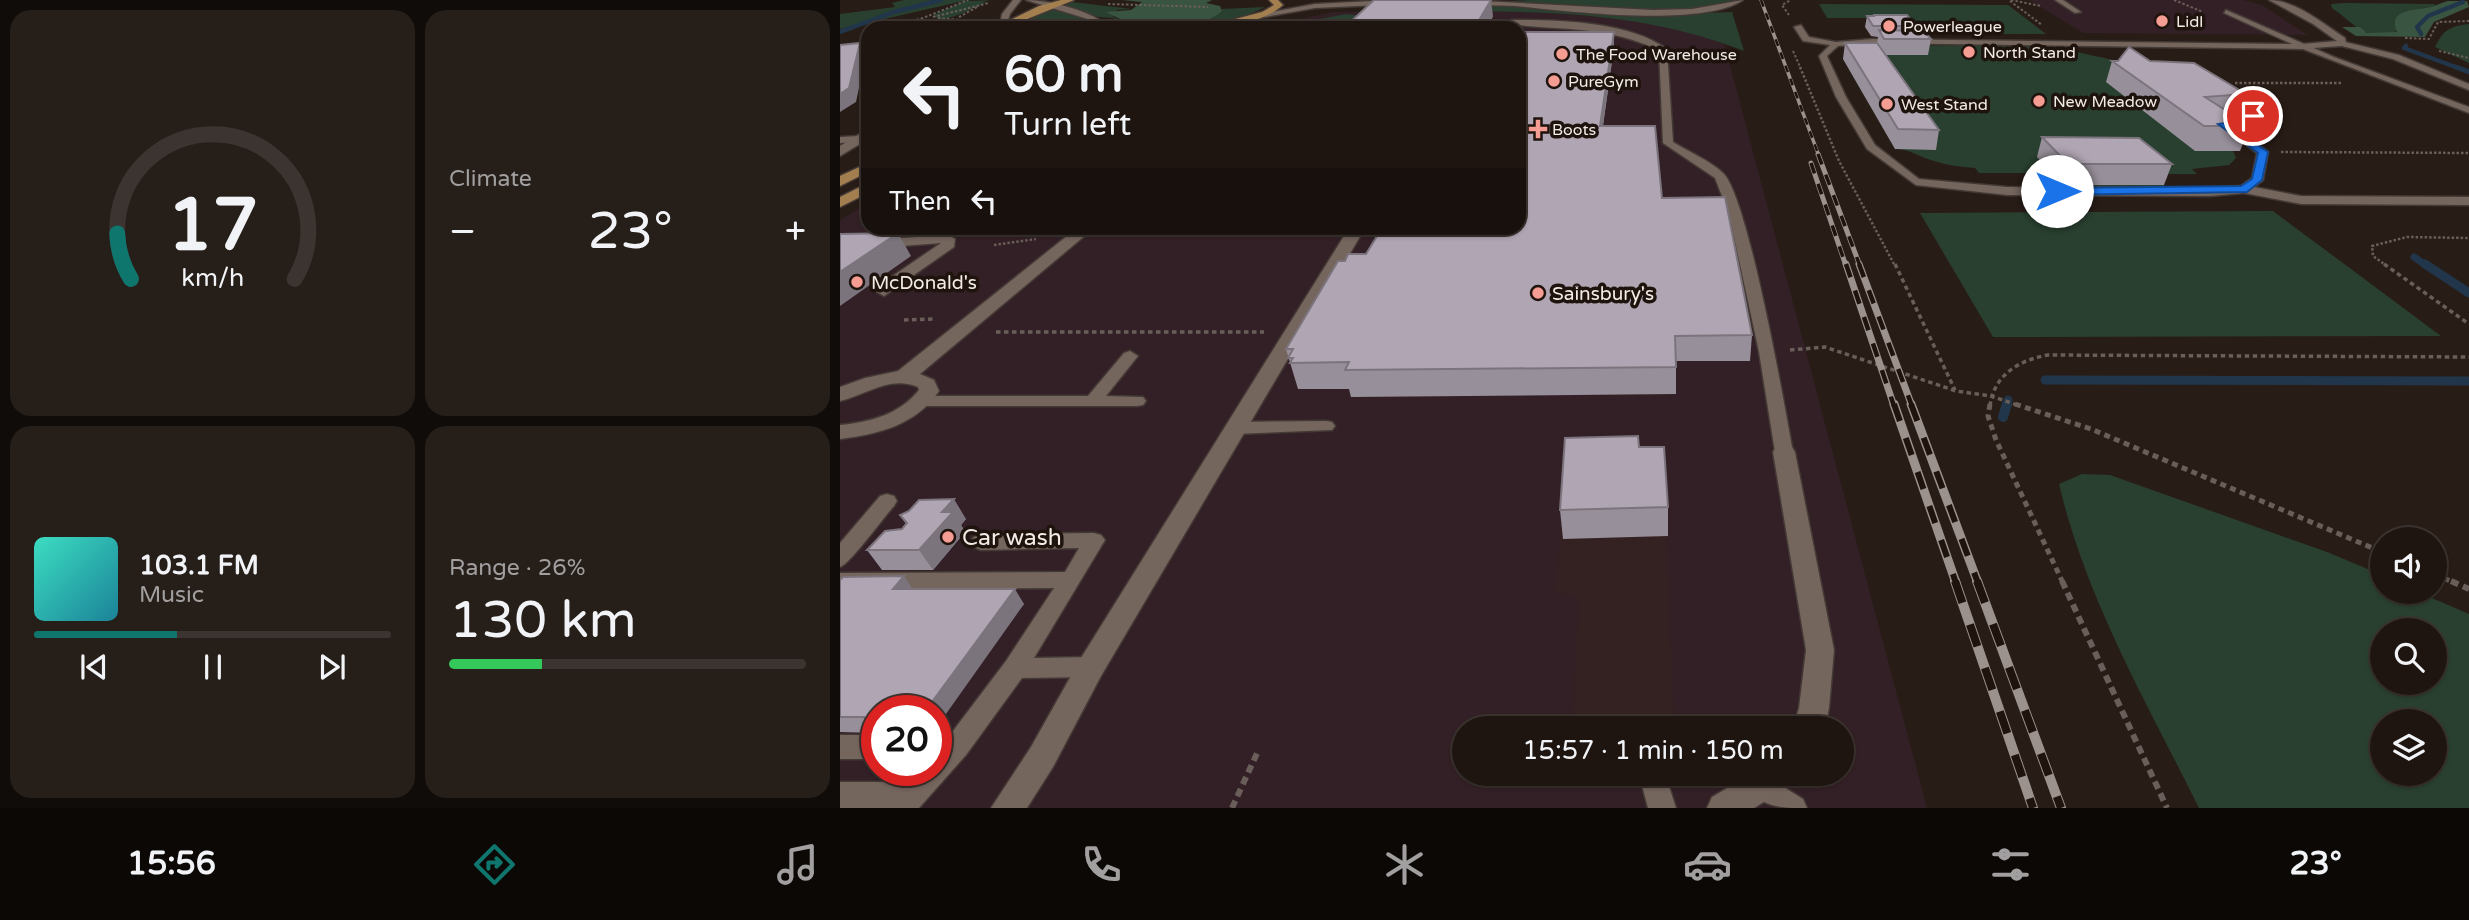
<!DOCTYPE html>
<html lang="en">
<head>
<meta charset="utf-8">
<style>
	:root { --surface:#1e1510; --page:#261e19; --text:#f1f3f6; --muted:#a19f9f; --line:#3c3430; --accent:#0f766e }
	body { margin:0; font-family:"Varela Round",sans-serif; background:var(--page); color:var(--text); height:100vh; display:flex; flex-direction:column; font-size:26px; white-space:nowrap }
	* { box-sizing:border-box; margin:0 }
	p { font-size:23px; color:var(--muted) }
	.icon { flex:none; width:38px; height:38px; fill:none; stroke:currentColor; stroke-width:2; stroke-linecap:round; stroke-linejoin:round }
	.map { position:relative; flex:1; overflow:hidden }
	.details { display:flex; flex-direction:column; gap:10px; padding:10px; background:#100c09; width:840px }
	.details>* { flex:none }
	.hud { position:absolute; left:21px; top:21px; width:665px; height:214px; border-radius:21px; box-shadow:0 2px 5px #0004,0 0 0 2px var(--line); background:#1e1510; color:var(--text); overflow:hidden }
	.tools { position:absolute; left:1530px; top:527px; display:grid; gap:14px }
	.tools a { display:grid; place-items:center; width:77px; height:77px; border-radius:50%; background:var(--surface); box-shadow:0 2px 5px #0004,0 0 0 2px var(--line); font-size:35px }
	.speed { position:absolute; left:21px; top:695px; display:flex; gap:14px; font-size:35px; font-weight:700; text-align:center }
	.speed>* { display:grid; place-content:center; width:91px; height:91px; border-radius:50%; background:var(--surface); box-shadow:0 2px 5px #0004,0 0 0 2px var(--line); line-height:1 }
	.speed .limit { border:10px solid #d22; background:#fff; color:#111 }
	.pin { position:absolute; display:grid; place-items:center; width:60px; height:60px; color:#fff; margin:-30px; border:4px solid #fff; border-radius:50%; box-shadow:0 2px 7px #0007 }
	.me { position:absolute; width:77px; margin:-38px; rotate:90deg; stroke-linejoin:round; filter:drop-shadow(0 0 5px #0008) }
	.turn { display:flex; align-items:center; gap:24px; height:147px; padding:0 28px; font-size:32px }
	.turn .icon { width:91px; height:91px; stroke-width:2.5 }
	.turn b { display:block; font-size:49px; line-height:60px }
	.then { display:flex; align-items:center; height:66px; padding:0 28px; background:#0003; gap:14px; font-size:26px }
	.big { font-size:52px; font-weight:600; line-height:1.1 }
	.details .tile { flex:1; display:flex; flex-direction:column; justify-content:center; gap:10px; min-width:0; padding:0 24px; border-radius:21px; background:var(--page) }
	.details .dial { align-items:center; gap:0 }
	.dial svg { height:182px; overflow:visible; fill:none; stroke:var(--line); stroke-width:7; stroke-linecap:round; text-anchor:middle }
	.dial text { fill:var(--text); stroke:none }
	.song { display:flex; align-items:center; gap:21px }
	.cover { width:84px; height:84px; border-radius:10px; background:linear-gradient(135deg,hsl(170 70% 55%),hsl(190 70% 35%)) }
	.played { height:7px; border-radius:4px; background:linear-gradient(90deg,var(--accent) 40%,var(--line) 40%) }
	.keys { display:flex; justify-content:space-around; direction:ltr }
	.heat { display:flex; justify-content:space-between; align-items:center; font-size:38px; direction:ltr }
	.charge { height:10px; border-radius:5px; background:linear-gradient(90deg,#34c759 26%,var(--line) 0) }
	.details .tiles { flex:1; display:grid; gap:10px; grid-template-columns:repeat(2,1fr) }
	.trip { position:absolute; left:612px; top:716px; width:402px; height:70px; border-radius:35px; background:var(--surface); box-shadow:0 2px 5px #0004,0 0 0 2px var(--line); font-weight:600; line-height:70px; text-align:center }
	.tab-bar { display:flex; height:112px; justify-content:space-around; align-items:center; background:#0c0806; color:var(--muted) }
	.tab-bar .icon { width:49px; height:49px }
	.tab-bar .on { color:var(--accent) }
	.tab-bar b { font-size:32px; color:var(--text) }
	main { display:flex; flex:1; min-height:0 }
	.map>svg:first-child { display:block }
	.commercial { fill:#332026; fill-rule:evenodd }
	.industrial { fill:#342121 }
	.green { fill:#294030; fill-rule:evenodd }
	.forest { fill:#395441 }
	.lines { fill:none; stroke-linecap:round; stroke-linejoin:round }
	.stream-far4 { stroke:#21364a; stroke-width:4.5 }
	.stream-far3 { stroke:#21364a; stroke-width:5 }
	.stream-far2 { stroke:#21364a; stroke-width:7 }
	.stream-far1 { stroke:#21364a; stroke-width:9 }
	.stream { stroke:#21364a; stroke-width:10 }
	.lane-casing { stroke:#433935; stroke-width:3 }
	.street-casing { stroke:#433935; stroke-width:3 }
	.secondary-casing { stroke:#433935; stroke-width:3 }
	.primary-casing { stroke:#433935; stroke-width:3 }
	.path-far4 { stroke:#695e59; stroke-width:2; stroke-dasharray:2.5 2; stroke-linecap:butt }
	.path-far3 { stroke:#695e59; stroke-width:2.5; stroke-dasharray:2.5 2; stroke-linecap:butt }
	.path-far2 { stroke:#695e59; stroke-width:3.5; stroke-dasharray:4.5 3.5; stroke-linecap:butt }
	.path-far1 { stroke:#695e59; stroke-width:5; stroke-dasharray:6 4.5; stroke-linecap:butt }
	.path { stroke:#695e59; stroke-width:6; stroke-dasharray:8 5; stroke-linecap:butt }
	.lane { fill:#74655d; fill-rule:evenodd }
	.street { fill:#74655d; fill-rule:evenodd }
	.secondary { fill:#74655d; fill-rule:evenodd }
	.primary { fill:#a37f50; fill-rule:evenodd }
	.rail-far4-casing { stroke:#9c928d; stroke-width:3.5 }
	.rail-far3-casing { stroke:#9c928d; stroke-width:5 }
	.rail-far2-casing { stroke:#9c928d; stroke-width:7 }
	.rail-far1-casing { stroke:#9c928d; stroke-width:9 }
	.rail-casing { stroke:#9c928d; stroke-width:10 }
	.rail-far4 { stroke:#1e130d; stroke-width:2.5; stroke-dasharray:7; stroke-linecap:butt }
	.rail-far3 { stroke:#1e130d; stroke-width:3.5; stroke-dasharray:11; stroke-linecap:butt }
	.rail-far2 { stroke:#1e130d; stroke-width:4.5; stroke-dasharray:14; stroke-linecap:butt }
	.rail-far1 { stroke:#1e130d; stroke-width:6; stroke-dasharray:18; stroke-linecap:butt }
	.rail { stroke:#1e130d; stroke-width:8; stroke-dasharray:23; stroke-linecap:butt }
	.wall { fill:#978f9a }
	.shaded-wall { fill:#7b747d }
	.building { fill:#b0a6b3; stroke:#7b747d; stroke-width:2 }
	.route { fill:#1a73e8; stroke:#114b97; stroke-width:2 }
	.poi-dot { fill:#f59c93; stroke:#1e130d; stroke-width:2.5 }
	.labels { text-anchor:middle; stroke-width:7; stroke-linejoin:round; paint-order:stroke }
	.far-poi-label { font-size:16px; fill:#f3ebe6; stroke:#1e130d; text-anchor:start }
	.poi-label { font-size:19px; fill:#f3ebe6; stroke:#1e130d; text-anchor:start }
	.near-poi-label { font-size:23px; fill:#f3ebe6; stroke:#1e130d; text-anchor:start }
</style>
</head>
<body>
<main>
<section class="details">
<div class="tiles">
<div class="tile dial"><svg viewBox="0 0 100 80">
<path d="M14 69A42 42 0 1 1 86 69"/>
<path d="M14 69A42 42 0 0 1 8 49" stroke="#0f766e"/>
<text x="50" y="56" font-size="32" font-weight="700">17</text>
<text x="50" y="72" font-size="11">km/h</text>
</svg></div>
<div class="tile"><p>Climate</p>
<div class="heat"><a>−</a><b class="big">23°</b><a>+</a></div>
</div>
<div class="tile">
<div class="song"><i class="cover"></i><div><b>103.1 FM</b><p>Music</p></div></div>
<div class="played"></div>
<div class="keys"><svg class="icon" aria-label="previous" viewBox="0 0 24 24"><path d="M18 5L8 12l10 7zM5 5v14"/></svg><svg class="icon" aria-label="pause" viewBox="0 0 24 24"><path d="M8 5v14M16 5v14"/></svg><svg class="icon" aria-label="next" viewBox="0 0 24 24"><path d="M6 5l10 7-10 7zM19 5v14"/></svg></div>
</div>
<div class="tile"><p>Range · 26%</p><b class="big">130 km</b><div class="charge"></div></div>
</div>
</section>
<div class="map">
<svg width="1629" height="808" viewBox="0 0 1629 808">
	<rect width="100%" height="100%" fill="#281c16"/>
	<g class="commercial">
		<path d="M1189 0H1403L1422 5 1468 35 1243 33Z"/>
		<path d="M686 11 878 20 1087 808H0V220L28 203V228H679V28H420L493 12ZM37 710H96V770H37ZM625 728H1003V774H625Z"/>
	</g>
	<path class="industrial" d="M727 466 824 475 834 728H732L739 597 715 593Z"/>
	<g class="green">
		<path d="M64 0H129L130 1 151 0 141 2H147C135 6 100 28 93 15L128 0 0 29V14L55 7 52 3Z"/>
		<path d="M690 0H896C864 22 712 4 667 1Z"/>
		<path d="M232 2 292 9 277 10 273 17 284 21 286 28H280L283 26 273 18 259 17 219 6Z"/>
		<path d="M1504 3 1596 4C1579 20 1553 41 1528 33 1516 29 1503 15 1492 8L1491 4Z"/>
		<path d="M979 4 1168 5 1206 34H1076L1062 18H987Z"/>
		<path d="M646 5 816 15 892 12 904 51C789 5 663 11 541 12Z"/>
		<path d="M425 7C396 22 357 28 324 28L372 17 382 11 381 9Z"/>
		<path d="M211 8 237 16 254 28H177L188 18Z"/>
		<path d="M506 14 522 16 511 28H456L464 22Z"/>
		<path d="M89 19 138 22 129 28H48Z"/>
		<path d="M1629 24V63L1595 47C1603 30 1610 26 1629 24Z"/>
		<path d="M1164 45 1223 49 1273 60 1307 85H1347L1397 117 1356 119 1400 151H1393L1396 158 1389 165 1352 169 1357 174H1312L1326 187H1224L1212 173H1139L1135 168C1121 167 1107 165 1094 161 1079 157 1070 149 1055 149L1003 59H1014L1047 46Z"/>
		<path d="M1433 211 1601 336 1153 337 1080 213Z"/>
		<path d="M1242 474 1270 475 1487 552 1542 575V592H1578L1629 614V808H1359C1307 703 1246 599 1219 484ZM1542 630H1594V682H1542ZM1542 721H1594V774H1542Z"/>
	</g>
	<g class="forest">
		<path d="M282 0H372L366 3 380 6 382 11C366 28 310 28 286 28L284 21 266 12 291 10 302 2Z"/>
		<path d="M1608 1H1627L1629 7 1594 22 1585 37 1516 36 1502 27H1520L1527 33 1557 32C1547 8 1576 11 1591 7 1596 6 1602 2 1608 1Z"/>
	</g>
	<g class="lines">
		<g class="stream-far4">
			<path d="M0 32 54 12 101 0"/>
			<path d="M1581 34 1577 27 1588 16 1623 2"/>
			<path d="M1566 46 1564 48 1621 69"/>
		</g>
		<path class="stream-far3" d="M1616 67 1629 72"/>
		<path class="stream-far2" d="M1574 257 1587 266"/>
		<g class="stream-far1">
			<path d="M1585 264 1629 293"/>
			<path d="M1205 380 1629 381"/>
			<path d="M1166 406 1168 400"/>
		</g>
		<path class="stream" d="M1163 417 1167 404"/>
		<defs>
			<g id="lane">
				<path d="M623 0 813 10 852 9 903 0C861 28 728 11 675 6 659 5 637 7 623 0Z"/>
				<path d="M1215 0H1223L1241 12 1235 13Z"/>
				<path d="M1386 10 1494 57 1629 107V113L1463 49 1032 43 998 46 987 56 1006 97 1035 145 1079 179 1167 187 1370 188 1401 186 1412 178 1417 153 1377 124 1382 121 1410 119 1378 99 1376 97 1381 94 1426 121 1421 124 1392 126 1428 152 1423 180 1414 187 1461 196 1629 197V205L1461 204 1404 193 1370 196 1167 195 1076 185 1027 149 996 97 979 56 990 45 963 41 954 27 961 25 969 37 996 42 1032 39 1452 44 1384 13Z"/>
				<path d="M671 20C717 20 788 21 827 49L833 142C849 152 869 160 883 173 908 196 945 408 953 452L951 456 944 458 935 452 919 352 889 214 875 178 823 143 819 50C763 25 726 31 668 24Z"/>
				<path d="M1501 41 1559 55 1629 84V90L1553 59 1498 45Z"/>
				<path d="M0 137 20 136 25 139 20 142 0 143Z"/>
				<path d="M108 235 115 239 114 247 44 296 37 292 41 284 101 243 62 246 0 256V248L62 238Z"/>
				<path d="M290 351 298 356 266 396 303 397 306 401 303 405 297 406H82L73 401 82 396H248L284 353Z"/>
				<path d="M486 421 492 422 495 426 492 430 396 434 387 428 396 422Z"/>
				<path d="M47 494 54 496 57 501 54 506C43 518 10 564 0 567V543L40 496Z"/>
				<path d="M254 533 261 535 265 540 194 658 251 657 260 660 263 667 260 674 251 677 182 678 126 755 79 808H0V782H66L78 770H96V735H110L166 661 214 588 0 589V573L225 572 239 548 141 550 134 547 130 542 134 537 141 534Z"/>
				<rect x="0" y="735" width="37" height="24"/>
				<path d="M799 774H825L836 808H808Z"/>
				<path d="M923 774 963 799 967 808C943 808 919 808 908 786L912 777Z"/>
			</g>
			<g id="street">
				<path d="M1429 0C1455 0 1484 24 1505 38L1506 43 1501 46 1459 49 1457 47 1462 44 1497 41 1473 24Z"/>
				<path d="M28 46V52L0 55V49Z"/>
				<path d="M28 129V139L0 156V146Z"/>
				<path d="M237 228H254L80 374 94 380 99 391C76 425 39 434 0 439V425C30 422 59 415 79 390L78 387C50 375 26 395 0 401V387L25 378 58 371Z"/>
				<path d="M509 228H525L261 676 213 767 187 808H151L191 747 241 658Z"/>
				<path d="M944 445 952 447 955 452 994 650 989 708 985 728H953L959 708 966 650 933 452 936 447Z"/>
				<path d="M911 774H956L952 785 914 808H867L872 797Z"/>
			</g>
			<g id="secondary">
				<path d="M173 0H181L170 14 166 26H160L162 14Z"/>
				<path d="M186 0C209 0 255 11 269 28H260L254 21Z"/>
				<path d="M551 0H608L604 2 475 8 425 17 421 14 475 4Z"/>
			</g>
			<g id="primary">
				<path d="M221 0H234L165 28H154L199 6Z"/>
				<path d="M429 0H438L443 5C423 23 387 28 361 28L422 12 434 5Z"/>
				<path d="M28 163V172L0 186V176Z"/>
				<path d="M28 183V193L0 207V197Z"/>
			</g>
		</defs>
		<use href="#lane" class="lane-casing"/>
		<use href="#street" class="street-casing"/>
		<use href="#secondary" class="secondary-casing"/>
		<use href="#primary" class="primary-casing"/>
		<g class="path-far4">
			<path d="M1171 0 1201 6"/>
			<path d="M1334 0 1363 12"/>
			<path d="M1170 1 1202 25"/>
			<path d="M268 4 368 7"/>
			<path d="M949 15 942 5 951 0"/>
			<path d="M93 17 149 3"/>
			<path d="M119 17 139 6"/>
			<path d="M98 18 142 22"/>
			<path d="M46 28 83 18 128 0"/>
			<path d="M1565 38 1589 39 1598 22 1629 21"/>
			<path d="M953 51 961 69"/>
			<path d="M1599 51 1629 58"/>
		</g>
		<g class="path-far3">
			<path d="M960 67 999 161 1055 266"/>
			<path d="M1395 83H1502"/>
			<path d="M1441 152 1629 153"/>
			<path d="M154 245 196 239"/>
			<path d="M1547 266 1533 256 1532 246 1567 237 1629 238"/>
		</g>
		<g class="path-far2">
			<path d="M1055 264 1115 390"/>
			<path d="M1544 264 1629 324"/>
			<path d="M64 320 96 319"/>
			<path d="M156 332H424"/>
			<path d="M950 350 985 347 1116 391 1151 396 1180 406"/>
			<path d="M1150 406C1154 374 1180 360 1208 355L1629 357"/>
		</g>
		<g class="path-far1">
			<path d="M1150 404 1148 416 1156 440 1223 583"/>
			<path d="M1175 404 1251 429 1542 552"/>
			<path d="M1594 574 1615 583"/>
		</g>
		<g class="path">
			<path d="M1222 581 1327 808"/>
			<path d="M1611 581 1629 589"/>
			<path d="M392 808 418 751"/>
		</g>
		<use href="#lane" class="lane"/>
		<use href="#street" class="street"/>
		<use href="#secondary" class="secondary"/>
		<use href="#primary" class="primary"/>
		<defs>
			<path id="rail-far4" d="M921 0 979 156"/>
			<g id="rail-far3">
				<path d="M978 154 1020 266"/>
				<path d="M971 163 1006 266"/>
			</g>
			<g id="rail-far2">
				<path d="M1006 264 1054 406"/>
				<path d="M1019 264 1072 406"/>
			</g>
			<g id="rail-far1">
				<path d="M1054 404 1116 583"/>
				<path d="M1071 404 1138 583"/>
			</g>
			<g id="rail">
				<path d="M1115 581 1193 808"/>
				<path d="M1137 581 1221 808"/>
			</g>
		</defs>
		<use href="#rail-far4" class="rail-far4-casing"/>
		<use href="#rail-far3" class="rail-far3-casing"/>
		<use href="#rail-far2" class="rail-far2-casing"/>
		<use href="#rail-far1" class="rail-far1-casing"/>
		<use href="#rail" class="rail-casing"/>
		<use href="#rail-far4" class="rail-far4"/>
		<use href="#rail-far3" class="rail-far3"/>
		<use href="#rail-far2" class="rail-far2"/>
		<use href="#rail-far1" class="rail-far1"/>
		<use href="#rail" class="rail"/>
	</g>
	<g class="wall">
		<path d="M1033 15 1076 26 1075 31 1091 39 1088 55H1046L1099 130 1096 150 1055 149 1003 59 1005 43H1037L1038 37 1031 36 1025 27 1027 16H1033Z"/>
		<path d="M653 16 647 28H505V27Z"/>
		<path d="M774 47 763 126 822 198 912 335 910 361H836V394L511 397 509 389H458L446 349 505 261 526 254Z"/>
		<path d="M1272 61H1310L1406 94 1397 117 1410 126 1400 151H1355L1266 82Z"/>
		<path d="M1202 137 1332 164 1324 185H1222L1197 157Z"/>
		<path d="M799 447 828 507V536L723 539 720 510Z"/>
		<path d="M60 515 126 519 121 525 125 532 93 570H42L27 550 62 529 66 524Z"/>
		<path d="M0 580 73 589 184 604 96 710H37V733L0 732Z"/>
	</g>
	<g class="shaded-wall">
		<path d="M651 0 653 16 647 28H635Z"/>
		<path d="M774 32V47L760 146V126Z"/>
		<path d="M20 43 26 55 16 102 0 112V94Z"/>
		<path d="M58 233 71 256 0 306V272Z"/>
		<path d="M114 499 126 519 121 525 125 532 93 570 79 550 102 512Z"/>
		<path d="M64 576 74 591 53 589Z"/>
		<path d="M175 589 184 604 96 728V710H86Z"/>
	</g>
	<g class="building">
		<path d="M534 0H651L635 27H505Z"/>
		<path d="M1033 15H1067L1076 26H1033L1027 16H1035Z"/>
		<path d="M1039 30 1084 31 1091 39H1044Z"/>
		<path d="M679 32H774L760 126H815L822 198 885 197 912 335 835 336 836 367 505 370 509 362 450 363 453 358H448L453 349H446L498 261H505L508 254H526L542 228H679Z"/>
		<path d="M20 43 9 88 0 94V45Z"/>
		<path d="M1005 43H1037L1099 130 1058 129Z"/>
		<path d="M1289 47 1310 61 1354 63 1406 94 1365 97 1410 126H1364L1272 61H1278Z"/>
		<path d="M1202 137 1299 138 1332 164H1228Z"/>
		<path d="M58 233 0 272V234Z"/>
		<path d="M798 436 799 447H824L828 507 720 510 725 438Z"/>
		<path d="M114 499 102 512H113L79 550H27L45 531 62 529 67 523 60 515 69 511 79 500Z"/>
		<path d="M64 576 53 589H175L86 710H37V721H27L24 717H0V580L3 577Z"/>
	</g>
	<path class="route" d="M1413 113 1424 119V122L1391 126 1428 152 1422 180 1407 192 1217 195 1212 191 1217 188 1401 186 1412 179 1418 153 1378 124 1411 119 1408 116Z"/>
	<g class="poi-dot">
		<circle cx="1322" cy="21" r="7"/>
		<circle cx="1049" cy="26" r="7"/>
		<circle cx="1129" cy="52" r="7"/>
		<circle cx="722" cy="54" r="7"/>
		<circle cx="714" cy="81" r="7"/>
		<circle cx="1199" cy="101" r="7"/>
		<circle cx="1047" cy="104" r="7"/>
		<path d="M694.5 118.5h7v7h7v7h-7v7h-7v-7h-7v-7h7z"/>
		<circle cx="17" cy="282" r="7"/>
		<circle cx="698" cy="293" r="7"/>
		<circle cx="108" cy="537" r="7"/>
	</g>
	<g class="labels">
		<g class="far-poi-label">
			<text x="1336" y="27">Lidl</text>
			<text x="1063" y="32">Powerleague</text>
			<text x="1143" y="58">North Stand</text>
			<text x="736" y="60">The Food Warehouse</text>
			<text x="728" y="87">PureGym</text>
			<text x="1213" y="107">New Meadow</text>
			<text x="1061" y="110">West Stand</text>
			<text x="712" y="135">Boots</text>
		</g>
		<g class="poi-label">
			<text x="31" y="289">McDonald's</text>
			<text x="712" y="300">Sainsbury's</text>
		</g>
		<g class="near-poi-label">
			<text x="122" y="545">Car wash</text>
		</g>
	</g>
</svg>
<div class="tools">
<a><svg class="icon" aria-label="sound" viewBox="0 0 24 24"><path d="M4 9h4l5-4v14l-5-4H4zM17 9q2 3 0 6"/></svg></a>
<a><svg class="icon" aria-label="search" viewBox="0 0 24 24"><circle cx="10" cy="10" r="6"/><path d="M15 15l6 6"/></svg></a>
<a><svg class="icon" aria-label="layers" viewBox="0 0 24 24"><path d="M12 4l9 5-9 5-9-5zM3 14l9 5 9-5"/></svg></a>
</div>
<div class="speed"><div class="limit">20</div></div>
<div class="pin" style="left:1413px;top:116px;background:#d93025"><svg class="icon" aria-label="arrive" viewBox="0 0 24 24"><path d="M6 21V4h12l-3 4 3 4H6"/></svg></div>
<svg class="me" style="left:1217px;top:191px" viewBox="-20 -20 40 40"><circle r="19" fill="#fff"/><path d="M0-13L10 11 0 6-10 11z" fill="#1a73e8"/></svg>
<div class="trip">15:57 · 1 min · 150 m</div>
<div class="hud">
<div class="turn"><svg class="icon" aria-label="left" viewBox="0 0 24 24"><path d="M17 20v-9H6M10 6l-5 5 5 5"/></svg><div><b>60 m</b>Turn left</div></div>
<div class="then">Then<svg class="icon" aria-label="left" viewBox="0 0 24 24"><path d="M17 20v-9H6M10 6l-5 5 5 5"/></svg></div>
</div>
</div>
</main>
<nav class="tab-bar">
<b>15:56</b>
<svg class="icon on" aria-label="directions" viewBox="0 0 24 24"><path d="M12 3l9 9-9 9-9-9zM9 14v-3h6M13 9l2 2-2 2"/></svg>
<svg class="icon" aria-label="music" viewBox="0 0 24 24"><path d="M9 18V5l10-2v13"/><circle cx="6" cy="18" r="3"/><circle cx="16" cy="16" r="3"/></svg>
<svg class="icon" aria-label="phone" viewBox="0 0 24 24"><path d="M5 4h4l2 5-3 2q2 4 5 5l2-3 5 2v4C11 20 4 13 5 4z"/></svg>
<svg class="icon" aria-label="climate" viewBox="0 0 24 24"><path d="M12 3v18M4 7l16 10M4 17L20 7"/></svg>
<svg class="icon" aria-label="car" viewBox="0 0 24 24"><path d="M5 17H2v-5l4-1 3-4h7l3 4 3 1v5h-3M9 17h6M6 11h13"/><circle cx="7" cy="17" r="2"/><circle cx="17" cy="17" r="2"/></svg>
<svg class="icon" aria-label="filters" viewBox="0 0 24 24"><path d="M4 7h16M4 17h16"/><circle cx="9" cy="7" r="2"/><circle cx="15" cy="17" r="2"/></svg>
<b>23°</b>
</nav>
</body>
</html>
